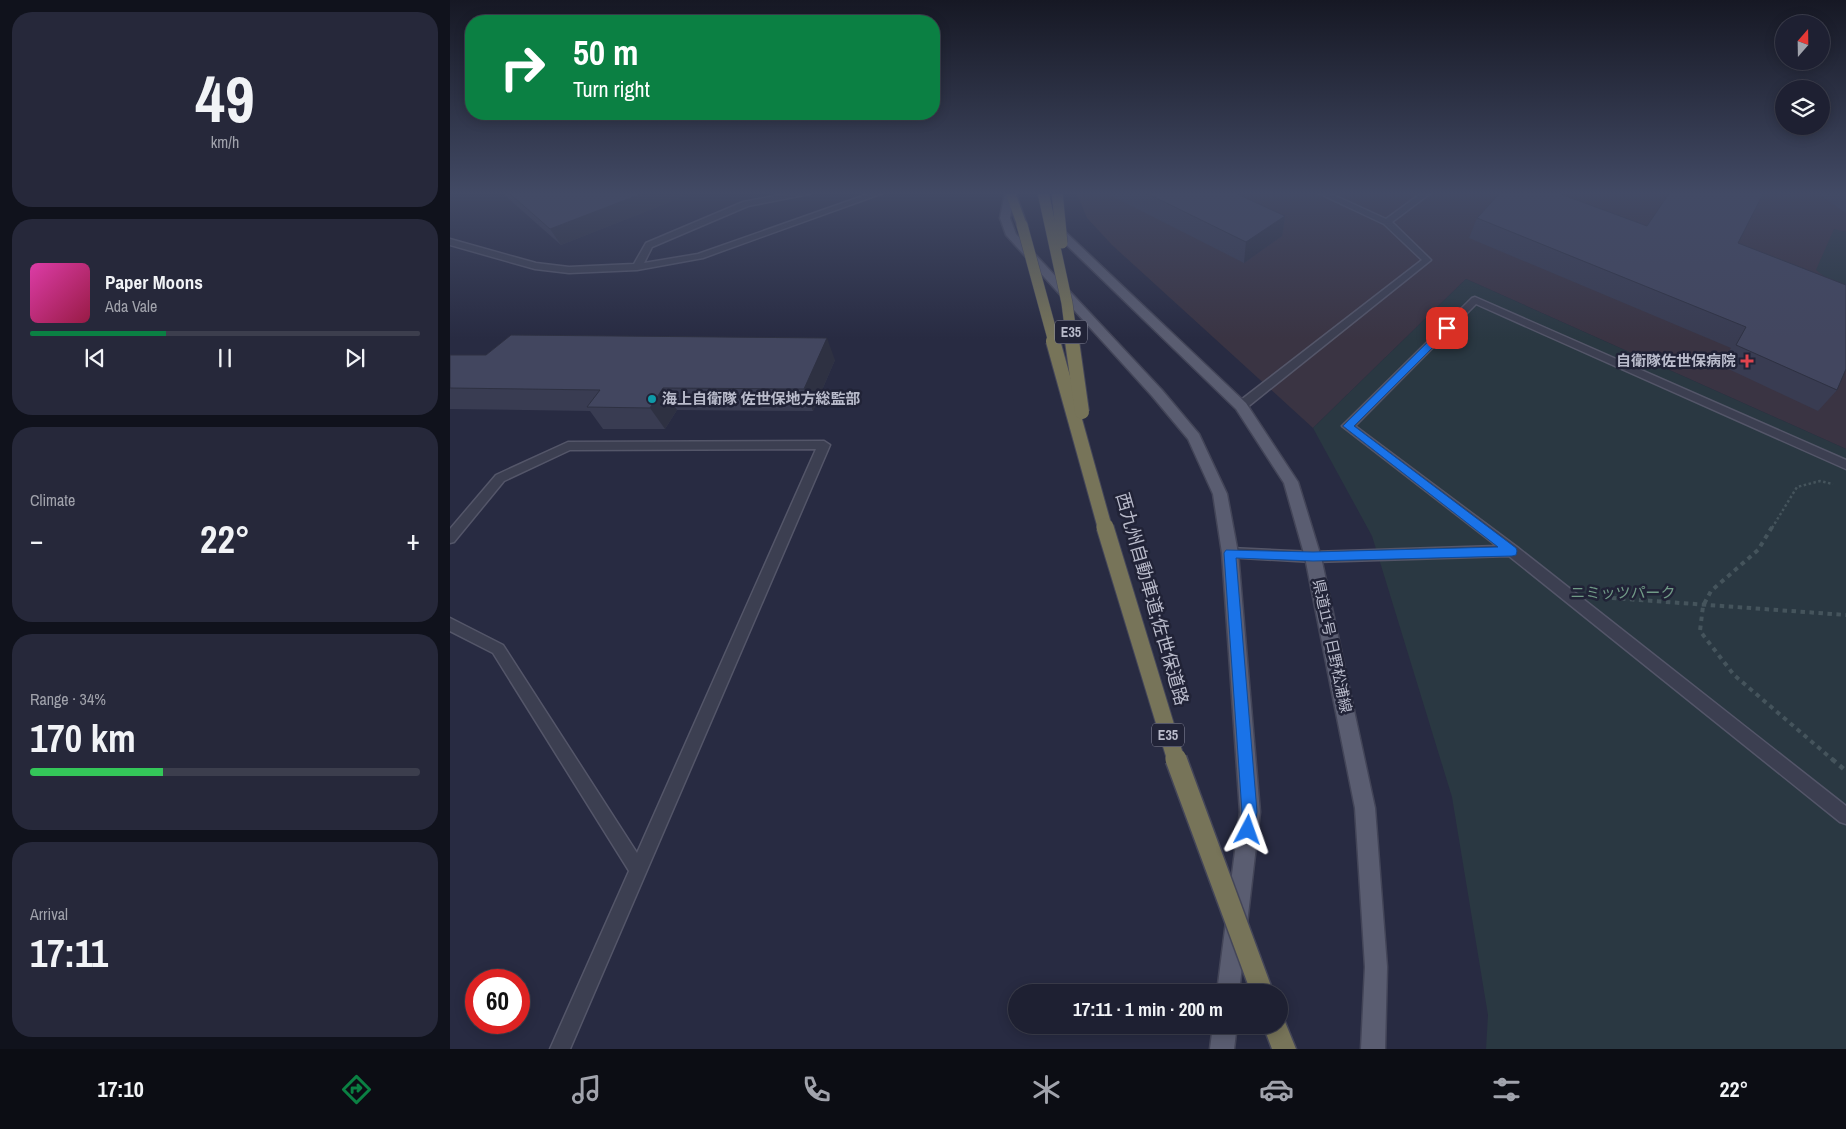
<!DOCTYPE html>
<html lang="en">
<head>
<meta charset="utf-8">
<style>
	:root { --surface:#1e2032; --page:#26283a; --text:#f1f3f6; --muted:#a1a3ac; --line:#3c3e4d; --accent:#0b8043 }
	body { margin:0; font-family:"Archivo Narrow","Noto Sans JP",sans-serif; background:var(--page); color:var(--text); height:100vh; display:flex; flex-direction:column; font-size:19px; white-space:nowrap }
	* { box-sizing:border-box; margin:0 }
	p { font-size:16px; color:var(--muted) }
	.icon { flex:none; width:28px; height:28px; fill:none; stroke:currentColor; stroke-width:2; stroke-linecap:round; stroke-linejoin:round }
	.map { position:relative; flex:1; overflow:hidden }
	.drawer { display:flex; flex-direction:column; gap:12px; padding:12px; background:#10121c; width:450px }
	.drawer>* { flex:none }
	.banner { position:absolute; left:15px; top:15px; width:475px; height:105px; border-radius:20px; box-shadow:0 2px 12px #0003,0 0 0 1px var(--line); background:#0b8043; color:#fff; overflow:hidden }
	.needle { width:32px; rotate:20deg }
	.fabs { position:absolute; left:1325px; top:15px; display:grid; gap:10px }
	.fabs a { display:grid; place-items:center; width:55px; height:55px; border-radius:50%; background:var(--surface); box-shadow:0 2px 12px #0003,0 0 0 1px var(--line); font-size:25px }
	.speed { position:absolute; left:15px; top:969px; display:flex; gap:10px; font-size:25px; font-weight:700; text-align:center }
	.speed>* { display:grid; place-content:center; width:65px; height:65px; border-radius:50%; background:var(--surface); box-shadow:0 2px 12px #0003,0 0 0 1px var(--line); line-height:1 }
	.speed .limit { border:8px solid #d22; background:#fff; color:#111 }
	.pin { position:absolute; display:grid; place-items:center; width:42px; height:42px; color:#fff; margin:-21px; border-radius:10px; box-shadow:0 2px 8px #0006 }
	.me { position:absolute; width:55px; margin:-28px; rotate:4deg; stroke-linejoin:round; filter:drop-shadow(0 0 4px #0008) }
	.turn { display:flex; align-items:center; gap:18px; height:105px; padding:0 25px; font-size:22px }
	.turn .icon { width:65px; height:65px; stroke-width:2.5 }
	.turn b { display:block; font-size:35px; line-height:42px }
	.big { font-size:38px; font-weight:700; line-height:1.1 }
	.drawer .tile { flex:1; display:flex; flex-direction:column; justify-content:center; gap:8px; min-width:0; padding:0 18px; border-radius:20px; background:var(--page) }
	.drawer .dial { align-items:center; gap:0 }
	.dial b { font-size:65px; line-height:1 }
	.song { display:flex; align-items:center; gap:15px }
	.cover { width:60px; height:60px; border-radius:8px; background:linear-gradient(135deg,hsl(320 70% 55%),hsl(340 70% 35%)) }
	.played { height:5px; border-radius:2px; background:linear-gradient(90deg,var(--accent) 35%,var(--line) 35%) }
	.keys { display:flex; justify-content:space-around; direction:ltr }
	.heat { display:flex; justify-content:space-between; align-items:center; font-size:28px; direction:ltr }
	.charge { height:8px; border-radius:4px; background:linear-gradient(90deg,#34c759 34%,var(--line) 0) }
	.trip { position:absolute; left:558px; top:984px; width:280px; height:50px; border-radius:25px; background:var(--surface); box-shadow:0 2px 12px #0003,0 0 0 1px var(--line); font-weight:700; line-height:50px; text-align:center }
	.dock { display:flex; height:80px; justify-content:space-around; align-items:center; background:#0c0d14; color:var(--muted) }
	.dock .icon { width:35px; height:35px }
	.dock .active { color:var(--accent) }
	.dock b { font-size:22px; color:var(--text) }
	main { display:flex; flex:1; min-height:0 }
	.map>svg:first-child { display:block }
	.medical { fill:#3a3443 }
	.green { fill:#2a3842 }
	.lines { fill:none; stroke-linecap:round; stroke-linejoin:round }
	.service-casing { stroke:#545669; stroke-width:3 }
	.primary-casing { stroke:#434558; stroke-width:3 }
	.motorway-casing { stroke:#444659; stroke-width:3 }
	.path-far2 { stroke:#45545c; stroke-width:2.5; stroke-dasharray:2.5 2.5; stroke-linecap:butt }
	.path-far1 { stroke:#45545c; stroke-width:4; stroke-dasharray:4.5 4.5; stroke-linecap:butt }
	.path { stroke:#45545c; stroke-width:4.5; stroke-dasharray:5 5; stroke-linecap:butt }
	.service { fill:#3c3f51; fill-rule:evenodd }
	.primary { fill:#5a5d71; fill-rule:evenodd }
	.motorway { fill:#777459; fill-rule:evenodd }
	.motorway-bridge-far3-casing { stroke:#444659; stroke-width:12; stroke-linecap:butt }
	.motorway-bridge-far2-casing { stroke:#444659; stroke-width:16; stroke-linecap:butt }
	.motorway-bridge-far1-casing { stroke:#444659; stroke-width:19; stroke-linecap:butt }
	.motorway-bridge-casing { stroke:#444659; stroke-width:24; stroke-linecap:butt }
	.motorway-bridge-far3 { stroke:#777459; stroke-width:11 }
	.motorway-bridge-far2 { stroke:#777459; stroke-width:14 }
	.motorway-bridge-far1 { stroke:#777459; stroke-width:17 }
	.motorway-bridge { stroke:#777459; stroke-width:21 }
	.wall { fill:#393c52 }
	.shaded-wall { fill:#2e3142 }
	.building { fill:#42465f; stroke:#2e3142 }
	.route { fill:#1a73e8; stroke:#114b97 }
	.health-dot { fill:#e0444e; stroke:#212337; stroke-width:2 }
	.culture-dot { fill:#0f9aa8; stroke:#212337; stroke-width:2 }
	.labels { text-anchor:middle; stroke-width:5; stroke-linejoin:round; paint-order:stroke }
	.shield { fill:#212337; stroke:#8b8d9f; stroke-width:1 }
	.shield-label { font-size:14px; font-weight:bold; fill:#b9bbcb }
	.poi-label { font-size:15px; font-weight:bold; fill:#b9bbcb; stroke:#212337; text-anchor:end }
	.park-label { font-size:15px; fill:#719b87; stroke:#212337 }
	.street-label { font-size:15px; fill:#b9bbcb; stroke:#212337 }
	.near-street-label { font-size:18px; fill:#b9bbcb; stroke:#212337 }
</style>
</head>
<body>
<main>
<section class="drawer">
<div class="tile dial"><b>49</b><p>km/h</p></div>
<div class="tile">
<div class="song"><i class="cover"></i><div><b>Paper Moons</b><p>Ada Vale</p></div></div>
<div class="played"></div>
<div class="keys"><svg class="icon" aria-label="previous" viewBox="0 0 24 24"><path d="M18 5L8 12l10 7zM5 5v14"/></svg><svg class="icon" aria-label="pause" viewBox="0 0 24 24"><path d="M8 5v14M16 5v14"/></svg><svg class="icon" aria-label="next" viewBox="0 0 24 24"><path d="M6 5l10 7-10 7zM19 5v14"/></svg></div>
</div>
<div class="tile"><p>Climate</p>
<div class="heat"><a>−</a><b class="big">22°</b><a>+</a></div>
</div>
<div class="tile"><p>Range · 34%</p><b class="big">170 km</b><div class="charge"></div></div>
<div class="tile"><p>Arrival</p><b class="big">17:11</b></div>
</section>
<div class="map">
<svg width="1396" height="1049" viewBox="0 0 1396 1049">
	<rect width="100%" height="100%" fill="#282b42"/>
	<path class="medical" d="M626 192H1396V232L1384 230 1396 294V449L1016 279 863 428 662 245 637 218Z"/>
	<g class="green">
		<path d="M1384 229 1396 232V294L1366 270Z"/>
		<path d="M1016 279 1396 449V1049H1036L1038 1015 1002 797 922 536 863 428Z"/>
	</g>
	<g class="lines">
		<defs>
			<g id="service">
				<path d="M346 192H363L359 194 298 206 202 247 194 263 248 254 424 192H436L253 258 187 270 119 273 85 269 0 245V239L86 263 119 267 184 264 196 243 293 202Z"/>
				<path d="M866 192H877L936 219 973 192H982L942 222 981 260 795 409H787L786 406 787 403 972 260 934 224Z"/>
				<path d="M1025 297 1396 460V469L1026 304 905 426 1067 547 1396 806V824L1390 822 1059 556 863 562 775 557 774 553 775 549 780 548 863 552 1047 546 892 426 1022 298Z"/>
				<path d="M374 441 380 445 120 1049H100L179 871 43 653 0 631V618L53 645 187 853 366 449 120 450 54 481 4 542 0 543V529L46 475 118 442Z"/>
			</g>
			<g id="primary">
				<path d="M555 192H565L560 218 566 234 712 390 749 434 777 494 788 553 810 812 789 992H767L790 812 772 553 763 494 738 439 702 396 556 235 550 218Z"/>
				<path d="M603 223 607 224 796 403 848 482 871 557 925 808 937 967 935 1049H911L915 967 905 808 855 557 834 483 786 409 599 228 598 226Z"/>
				<path d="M763 1025H787L784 1049H760Z"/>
			</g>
			<g id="motorway">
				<path d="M555 192H565L577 225 576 227H568L567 225Z"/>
				<path d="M829 1015 833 1017 846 1049H822L813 1025H829Z"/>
			</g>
		</defs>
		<use href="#service" class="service-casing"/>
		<use href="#primary" class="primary-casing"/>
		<use href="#motorway" class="motorway-casing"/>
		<path class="path-far2" d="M1322 528 1347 487 1370 481 1383 484"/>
		<g class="path-far1">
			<path d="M1322 527 1308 550 1261 591 1253 606 1250 631 1284 675 1383 760"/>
			<path d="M1162 598 1396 615"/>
		</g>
		<path class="path" d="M1382 759 1396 771"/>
		<use href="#service" class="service"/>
		<use href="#primary" class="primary"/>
		<use href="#motorway" class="motorway"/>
		<defs>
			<g id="motorway-bridge-far3">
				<path d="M593 192 617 303 622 342"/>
				<path d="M607 192 612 243"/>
				<path d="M572 225 604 342"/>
			</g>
			<g id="motorway-bridge-far2">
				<path d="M603 341 655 528"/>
				<path d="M622 341 632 412"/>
			</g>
			<path id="motorway-bridge-far1" d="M655 527 726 760"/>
			<path id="motorway-bridge" d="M726 759 812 992"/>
		</defs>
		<use href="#motorway-bridge-far3" class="motorway-bridge-far3-casing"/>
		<use href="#motorway-bridge-far2" class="motorway-bridge-far2-casing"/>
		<use href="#motorway-bridge-far1" class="motorway-bridge-far1-casing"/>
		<use href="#motorway-bridge" class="motorway-bridge-casing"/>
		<use href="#motorway-bridge-far3" class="motorway-bridge-far3"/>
		<use href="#motorway-bridge-far2" class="motorway-bridge-far2"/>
		<use href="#motorway-bridge-far1" class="motorway-bridge-far1"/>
		<use href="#motorway-bridge" class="motorway-bridge"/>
	</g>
	<g class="wall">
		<path d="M51 192H245L111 245Z"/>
		<path d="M654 192H783L835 216 832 236 794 263Z"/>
		<path d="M1365 192H1396V213Z"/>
		<path d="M1027 218 1197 226 1288 243 1387 390 1368 411 1270 365 1281 348 1019 238Z"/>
		<path d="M0 355 385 360 363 411 227 410 215 429H153L140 411 0 409Z"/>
	</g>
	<g class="shaded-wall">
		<path d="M196 192H245L111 245 100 229Z"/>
		<path d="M835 216 832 236 794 263 796 242Z"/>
		<path d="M377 338 385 360 363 411 354 389Z"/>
		<path d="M213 388 227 410 215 429 200 408Z"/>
	</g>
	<g class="building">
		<path d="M58 192H196L100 229Z"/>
		<path d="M694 192H783L835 216 796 242Z"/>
		<path d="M1051 192H1105L1197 226 1220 192H1314L1288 243 1396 285V369L1387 390 1286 345 1296 327 1027 218Z"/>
		<path d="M61 335 377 338 354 389 213 388 200 408 137 407 150 390 0 388V355H36Z"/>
	</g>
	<linearGradient id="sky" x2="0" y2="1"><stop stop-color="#161824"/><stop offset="0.57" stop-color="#424a65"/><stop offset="1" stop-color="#424a65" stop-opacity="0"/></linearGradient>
	<rect width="1396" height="339" fill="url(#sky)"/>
	<path class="route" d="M997 325 1000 326V330L904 426 1066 548 1067 551 1066 555 1062 556 863 561 786 558 807 812 803 835 798 837 792 835 790 830 792 812 774 553 776 550 863 552 1048 547 893 426 994 326Z"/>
	<path class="health-dot" d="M1294.5 353.5h5v5h5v5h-5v5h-5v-5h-5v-5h5z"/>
	<circle class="culture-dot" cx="202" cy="399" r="5"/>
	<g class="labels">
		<g class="shield">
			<rect x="605" y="320.5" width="32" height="23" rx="4"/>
			<rect x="702" y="723.5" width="32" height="23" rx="4"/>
		</g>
		<g class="shield-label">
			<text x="621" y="337">E35</text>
			<text x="718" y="740">E35</text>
		</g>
		<g class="poi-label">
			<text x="1286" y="366">自衛隊佐世保病院</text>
			<text x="212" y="404" text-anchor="start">海上自衛隊 佐世保地方総監部</text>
		</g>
		<g class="park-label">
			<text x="1173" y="598">ニミッツパーク</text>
		</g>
		<g class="street-label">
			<text transform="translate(882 646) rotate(78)" y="5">県道11号 日野松浦線</text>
		</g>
		<g class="near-street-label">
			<text transform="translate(702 599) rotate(74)" y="6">西九州自動車道;佐世保道路</text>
		</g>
	</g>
</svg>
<div class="fabs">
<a><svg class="needle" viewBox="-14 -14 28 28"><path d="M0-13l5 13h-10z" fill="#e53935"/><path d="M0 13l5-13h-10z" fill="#a1a3ac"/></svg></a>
<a><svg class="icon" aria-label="layers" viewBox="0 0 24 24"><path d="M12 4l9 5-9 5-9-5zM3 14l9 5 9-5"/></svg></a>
</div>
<div class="speed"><div class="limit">60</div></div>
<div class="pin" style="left:997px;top:328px;background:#d93025"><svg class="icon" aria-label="arrive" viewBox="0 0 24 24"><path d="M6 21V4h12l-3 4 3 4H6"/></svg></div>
<svg class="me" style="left:798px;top:830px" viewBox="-20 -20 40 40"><path d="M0-17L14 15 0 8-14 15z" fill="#1a73e8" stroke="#fff" stroke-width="4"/></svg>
<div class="trip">17:11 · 1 min · 200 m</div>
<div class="banner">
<div class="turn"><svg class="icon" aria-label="right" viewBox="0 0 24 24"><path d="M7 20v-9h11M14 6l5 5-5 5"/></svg><div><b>50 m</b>Turn right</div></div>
</div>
</div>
</main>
<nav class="dock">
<b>17:10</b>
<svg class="icon active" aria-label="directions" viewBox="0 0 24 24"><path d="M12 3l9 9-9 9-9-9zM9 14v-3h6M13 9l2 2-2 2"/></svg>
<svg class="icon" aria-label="music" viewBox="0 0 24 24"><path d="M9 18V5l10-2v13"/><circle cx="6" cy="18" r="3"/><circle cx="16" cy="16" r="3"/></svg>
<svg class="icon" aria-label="phone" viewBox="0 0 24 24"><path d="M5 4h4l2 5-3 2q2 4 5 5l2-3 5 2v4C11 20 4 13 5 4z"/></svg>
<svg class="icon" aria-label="climate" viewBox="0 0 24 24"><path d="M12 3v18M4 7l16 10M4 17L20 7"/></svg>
<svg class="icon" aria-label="car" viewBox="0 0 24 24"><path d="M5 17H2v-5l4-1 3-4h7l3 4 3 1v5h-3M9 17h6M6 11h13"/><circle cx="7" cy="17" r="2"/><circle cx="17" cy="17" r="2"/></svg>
<svg class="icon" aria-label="filters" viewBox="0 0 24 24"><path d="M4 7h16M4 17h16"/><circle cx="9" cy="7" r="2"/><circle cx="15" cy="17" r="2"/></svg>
<b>22°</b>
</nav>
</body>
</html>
